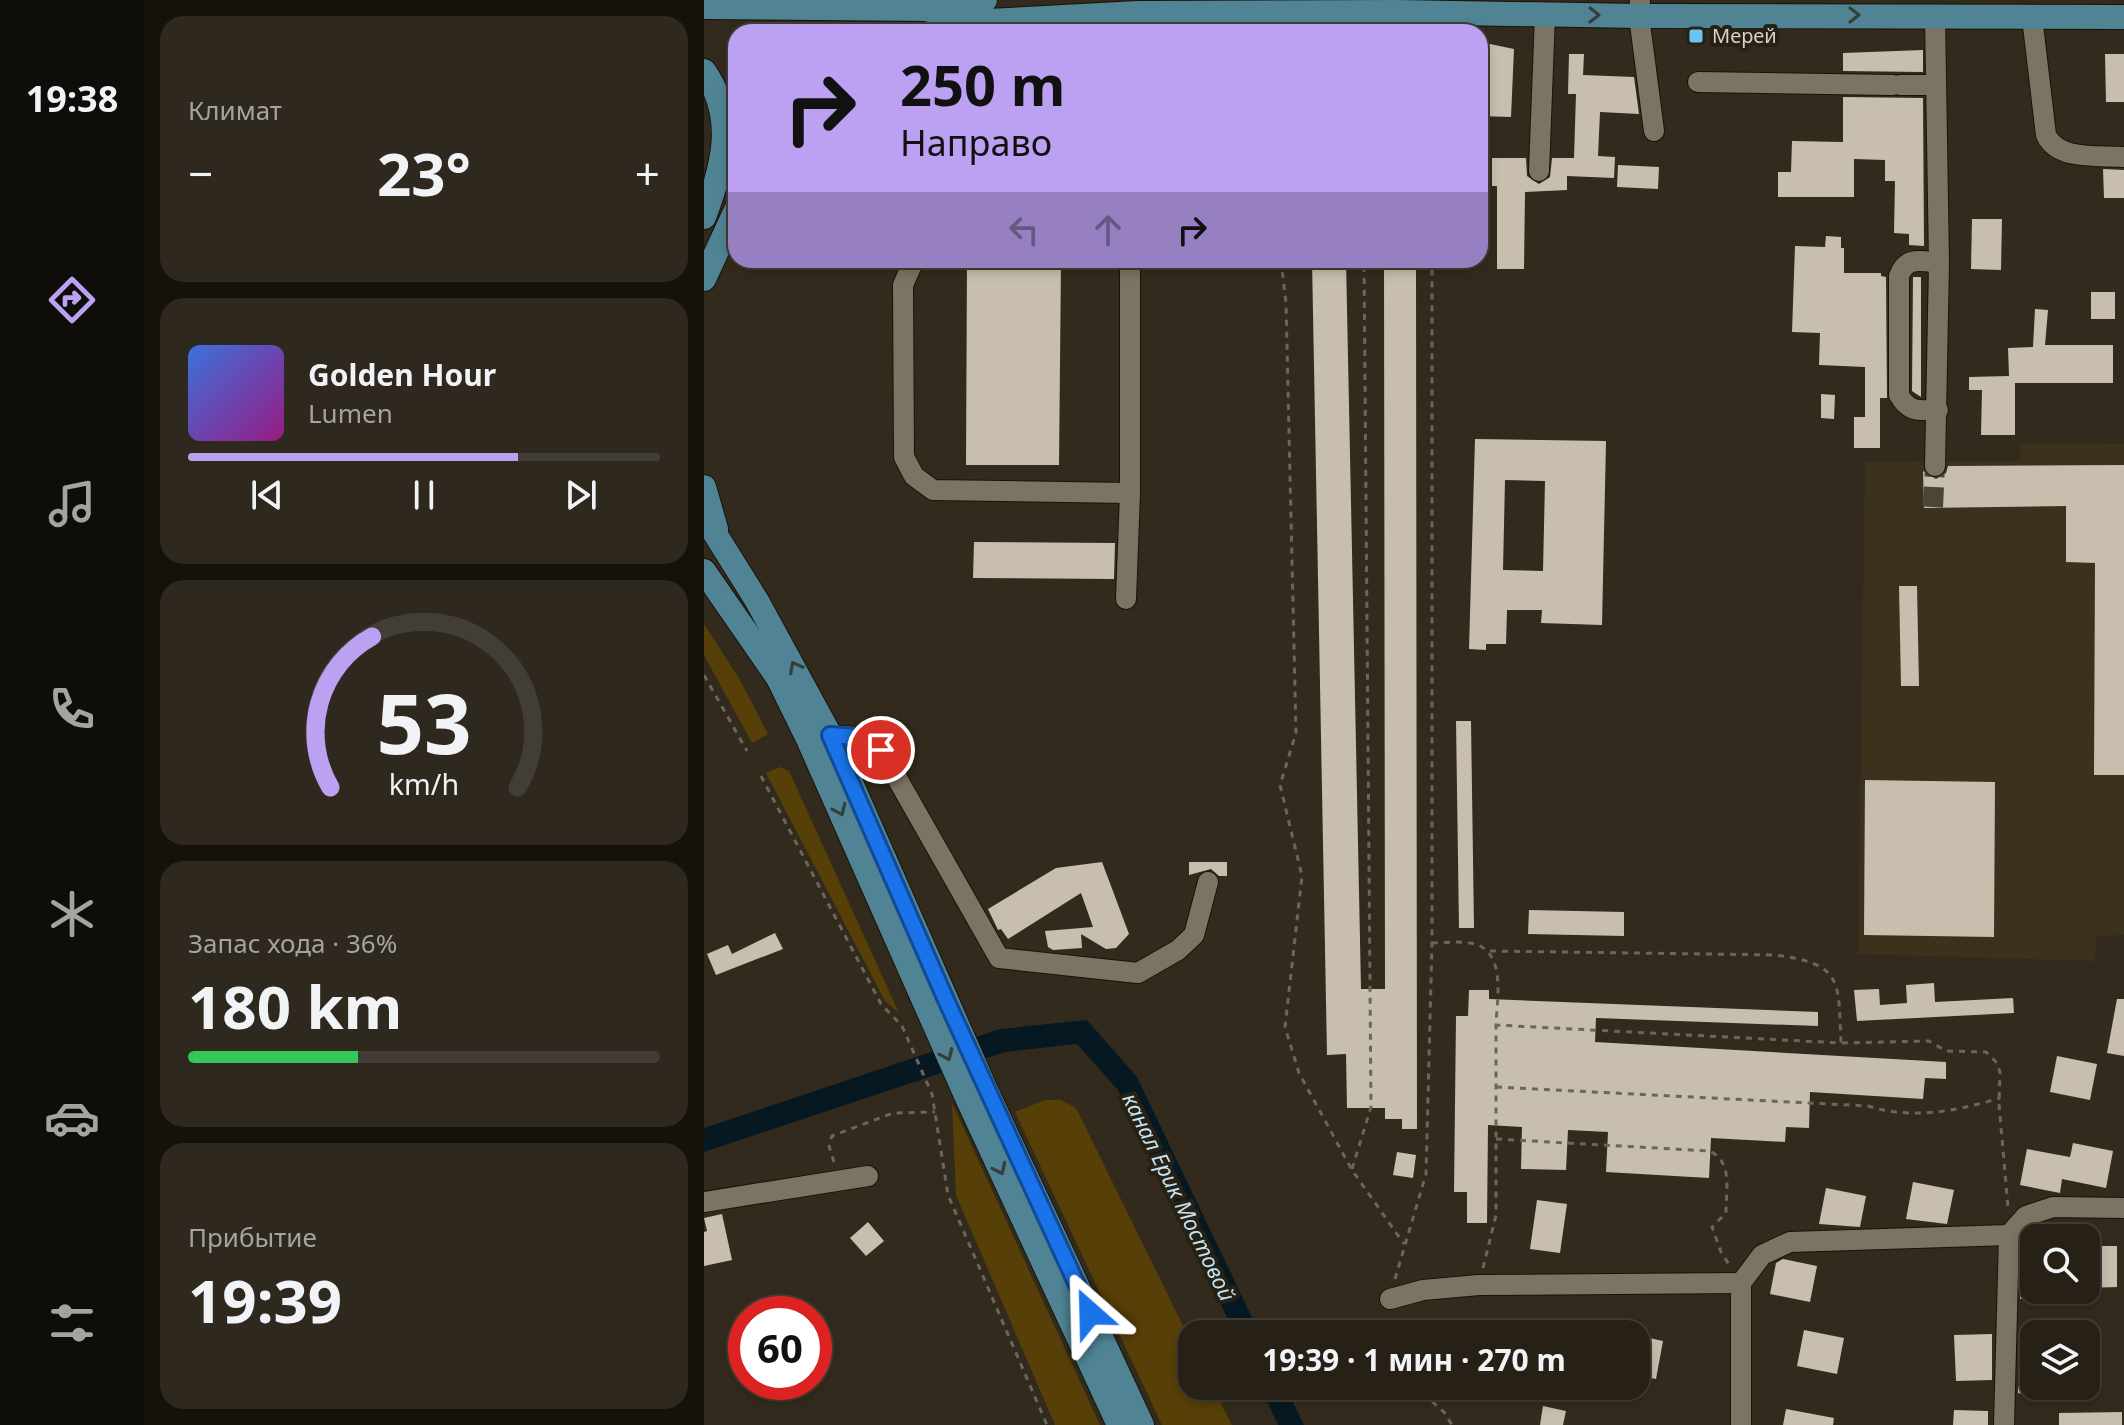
<!DOCTYPE html>
<html lang="ru">
<head>
<meta charset="utf-8">
<style>
	:root { --surface:#262016; --page:#2e281f; --text:#f1f3f6; --muted:#a4a3a1; --line:#423e35; --accent:#bca0f2 }
	body { margin:0; font-family:"Noto Sans",sans-serif; background:var(--page); color:var(--text); height:100vh; display:flex; flex-direction:column; font-size:30px; white-space:nowrap }
	* { box-sizing:border-box; margin:0 }
	p { font-size:26px; color:var(--muted) }
	.icon { flex:none; width:44px; height:44px; fill:none; stroke:currentColor; stroke-width:2; stroke-linecap:round; stroke-linejoin:round }
	.map { position:relative; flex:1; overflow:hidden }
	.drawer { display:flex; flex-direction:column; gap:16px; padding:16px; background:#15120c; width:560px }
	.drawer>* { flex:none }
	.hud { position:absolute; left:24px; top:24px; width:760px; height:244px; border-radius:24px; box-shadow:0 4px 12px #0003,0 0 0 2px var(--line); background:#bca0f2; color:#111; overflow:hidden }
	.tools { position:absolute; left:1316px; top:1224px; display:grid; gap:16px }
	.tools a { display:grid; place-items:center; width:80px; height:80px; border-radius:16px; background:var(--surface); box-shadow:0 4px 12px #0003,0 0 0 2px var(--line); font-size:40px }
	.speed { position:absolute; left:24px; top:1296px; display:flex; gap:16px; font-size:40px; font-weight:700; text-align:center }
	.speed>* { display:grid; place-content:center; width:104px; height:104px; border-radius:50%; background:var(--surface); box-shadow:0 4px 12px #0003,0 0 0 2px var(--line); line-height:1 }
	.speed .limit { border:12px solid #d22; background:#fff; color:#111 }
	.pin { position:absolute; display:grid; place-items:center; width:68px; height:68px; color:#fff; margin:-34px; border:4px solid #fff; border-radius:50%; box-shadow:0 2px 8px #0007 }
	.me { position:absolute; width:88px; margin:-44px; rotate:335deg; stroke-linejoin:round; filter:drop-shadow(0 0 6px #0008) }
	.turn { display:flex; align-items:center; gap:28px; height:168px; padding:0 40px; font-size:36px }
	.turn .icon { width:104px; height:104px; stroke-width:2.5 }
	.turn b { display:block; font-size:56px; line-height:68px }
	.lanes { display:flex; align-items:center; height:76px; padding:0 40px; background:#0003; justify-content:center; gap:40px; direction:ltr }
	.lanes .off { opacity:.35 }
	.big { font-size:60px; font-weight:700; line-height:1.1 }
	.drawer .widget { flex:1; display:flex; flex-direction:column; justify-content:center; gap:12px; min-width:0; padding:0 28px; border-radius:24px; background:var(--page) }
	.drawer .dial { align-items:center; gap:0 }
	.dial svg { height:208px; overflow:visible; fill:none; stroke:var(--line); stroke-width:7; stroke-linecap:round; text-anchor:middle }
	.dial text { fill:var(--text); stroke:none }
	.song { display:flex; align-items:center; gap:24px }
	.cover { width:96px; height:96px; border-radius:12px; background:linear-gradient(135deg,hsl(220 70% 55%),hsl(310 70% 35%)) }
	.played { height:8px; border-radius:4px; background:linear-gradient(90deg,var(--accent) 70%,var(--line) 70%) }
	.keys { display:flex; justify-content:space-around; direction:ltr }
	.heat { display:flex; justify-content:space-between; align-items:center; font-size:44px; direction:ltr }
	.charge { height:12px; border-radius:6px; background:linear-gradient(90deg,#34c759 36%,var(--line) 0) }
	.trip { position:absolute; left:474px; top:1320px; width:472px; height:80px; border-radius:24px; background:var(--surface); box-shadow:0 4px 12px #0003,0 0 0 2px var(--line); font-weight:700; line-height:80px; text-align:center }
	main { display:flex; flex:1; min-height:0 }
	.tabs { display:flex; flex-direction:column; width:144px; justify-content:space-around; align-items:center; background:#0f0d09; color:var(--muted) }
	.tabs .icon { width:56px; height:56px }
	.tabs .active { color:var(--accent) }
	.tabs b { font-size:36px; color:var(--text) }
	.map>svg:first-child { display:block }
	.built { fill:#3b311d }
	.green { fill:#574007 }
	.water { fill:#061923 }
	.building { fill:#c7bead; fill-rule:evenodd }
	.lines { fill:none; stroke-linecap:round; stroke-linejoin:round }
	.minor-tunnel { stroke:#4b4437; stroke-width:20; stroke-dasharray:20 10; stroke-linecap:butt }
	.minor-casing { stroke:#1a1306; stroke-width:22 }
	.major-casing { stroke:#1a1306; stroke-width:26 }
	.path { stroke:#6c665a; stroke-width:3; stroke-dasharray:6 6; stroke-linecap:butt }
	.minor { stroke:#7c7463; stroke-width:20 }
	.major { stroke:#508495; stroke-width:24 }
	.oneway { stroke:#343f3a }
	.route-casing { stroke:#114b97; stroke-width:20 }
	.route { stroke:#1a73e8; stroke-width:14 }
	.poi-dot { fill:#68c4f0; stroke:#282113; stroke-width:3 }
	.labels { text-anchor:middle; stroke-width:8; stroke-linejoin:round; paint-order:stroke }
	.poi-label { font-size:20px; fill:#d6d1c9; stroke:#282113; text-anchor:start }
	.water-label { font-size:22px; font-style:italic; fill:#c1e3f6; stroke:#282113 }
</style>
</head>
<body>
<main>
<nav class="tabs">
<b>19:38</b>
<svg class="icon active" aria-label="directions" viewBox="0 0 24 24"><path d="M12 3l9 9-9 9-9-9zM9 14v-3h6M13 9l2 2-2 2"/></svg>
<svg class="icon" aria-label="music" viewBox="0 0 24 24"><path d="M9 18V5l10-2v13"/><circle cx="6" cy="18" r="3"/><circle cx="16" cy="16" r="3"/></svg>
<svg class="icon" aria-label="phone" viewBox="0 0 24 24"><path d="M5 4h4l2 5-3 2q2 4 5 5l2-3 5 2v4C11 20 4 13 5 4z"/></svg>
<svg class="icon" aria-label="climate" viewBox="0 0 24 24"><path d="M12 3v18M4 7l16 10M4 17L20 7"/></svg>
<svg class="icon" aria-label="car" viewBox="0 0 24 24"><path d="M5 17H2v-5l4-1 3-4h7l3 4 3 1v5h-3M9 17h6M6 11h13"/><circle cx="7" cy="17" r="2"/><circle cx="17" cy="17" r="2"/></svg>
<svg class="icon" aria-label="filters" viewBox="0 0 24 24"><path d="M4 7h16M4 17h16"/><circle cx="9" cy="7" r="2"/><circle cx="15" cy="17" r="2"/></svg>
</nav>
<section class="drawer">
<div class="widget"><p>Климат</p>
<div class="heat"><a>−</a><b class="big">23°</b><a>+</a></div>
</div>
<div class="widget">
<div class="song"><i class="cover"></i><div><b>Golden Hour</b><p>Lumen</p></div></div>
<div class="played"></div>
<div class="keys"><svg class="icon" aria-label="previous" viewBox="0 0 24 24"><path d="M18 5L8 12l10 7zM5 5v14"/></svg><svg class="icon" aria-label="pause" viewBox="0 0 24 24"><path d="M8 5v14M16 5v14"/></svg><svg class="icon" aria-label="next" viewBox="0 0 24 24"><path d="M6 5l10 7-10 7zM19 5v14"/></svg></div>
</div>
<div class="widget dial"><svg viewBox="0 0 100 80">
<path d="M14 69A42 42 0 1 1 86 69"/>
<path d="M14 69A42 42 0 0 1 30 11" stroke="#bca0f2"/>
<text x="50" y="56" font-size="32" font-weight="700">53</text>
<text x="50" y="72" font-size="11">km/h</text>
</svg></div>
<div class="widget"><p>Запас хода · 36%</p><b class="big">180 km</b><div class="charge"></div></div>
<div class="widget"><p>Прибытие</p><b class="big">19:39</b></div>
</section>
<div class="map">
<svg width="1420" height="1425" viewBox="0 0 1420 1425">
	<rect width="100%" height="100%" fill="#322b1d"/>
	<path class="built" d="M1317 443 1420 444V935L1392 936 1391 961 1154 954 1161 462 1316 461Z"/>
	<g class="green">
		<path d="M0 624 36 680 64 734 48 743 0 655Z"/>
		<path d="M76 767 85 771 195 1013 181 1001 62 773Z"/>
		<path d="M341 1100H357L372 1108 488 1344V1386H508L528 1425H458L311 1112Z"/>
		<path d="M248 1103 396 1425H351L252 1195Z"/>
	</g>
	<g class="water">
		<path d="M383 1020 433 1077 556 1334H531L414 1090 373 1044 301 1052 0 1152V1128L296 1029Z"/>
		<path d="M556 1386H581L600 1425H574Z"/>
	</g>
	<g class="building">
		<path d="M786 44 810 49 807 117 776 116V48Z"/>
		<path d="M1219 50V72L1139 71V53Z"/>
		<path d="M865 54H880L879 75 930 77 935 114 896 112 894 156 911 157 910 178 863 176V190L821 192 820 269H793V186H788V158H822L823 176 835 184 846 177 848 158H870L872 94H864Z"/>
		<path d="M1401 54H1420V102H1402Z"/>
		<path d="M1139 97 1219 98 1220 246 1205 245V234L1190 233 1191 181H1181V160L1150 159V197H1074V172H1087L1088 141 1139 142Z"/>
		<path d="M914 165 955 167 954 189 913 187Z"/>
		<path d="M1399 169 1420 170V198H1400Z"/>
		<path d="M1268 219H1298L1297 270 1267 269Z"/>
		<path d="M1122 236 1137 237V248H1140V273H1177V276L1182 277 1183 398H1176V448H1150V417H1161V367L1115 365 1116 333 1088 332 1091 246 1121 247Z"/>
		<path d="M263 260H357L355 465H262Z"/>
		<path d="M608 260H642L657 989H681L680 260H712L713 1129H698V1119H681V1108H643L642 1054 623 1055Z"/>
		<path d="M1209 277H1217V397L1208 391Z"/>
		<rect x="1387" y="292" width="24" height="27"/>
		<path d="M1331 309 1344 310 1341 345H1409V383H1311V435H1277L1278 390H1265V377L1305 376 1304 348 1329 347Z"/>
		<path d="M1117 394 1131 395 1130 419 1117 418Z"/>
		<path d="M771 439 902 441 898 625 837 623 838 610H803L802 644H782V650L765 649ZM801 480 841 481 839 571 799 570Z"/>
		<path d="M1420 465V775H1390L1391 563 1362 562V506L1220 508 1219 471 1232 479 1242 473 1244 466Z"/>
		<path d="M270 542 411 543 410 579 269 578Z"/>
		<path d="M1195 586H1213L1215 686H1197Z"/>
		<path d="M752 721H767L770 928H755Z"/>
		<path d="M1161 780 1291 782 1290 937 1160 935Z"/>
		<path d="M398 862 425 934 412 948 402 949 377 934 378 948 349 950 344 947 341 931 389 927 377 893 304 939 297 929 294 930 284 909 352 868Z"/>
		<path d="M485 862H523V876H515L507 869 485 875Z"/>
		<path d="M825 910 920 912V936L824 934Z"/>
		<path d="M71 933 79 949 12 975 3 954 24 945 28 954Z"/>
		<path d="M1230 983 1231 1002 1309 998 1310 1013 1153 1021 1150 990 1175 989 1176 1005 1203 1003 1202 985Z"/>
		<path d="M765 990H785V999L1114 1012V1026L892 1018 891 1042 1242 1062V1079L1221 1078 1219 1099 1106 1092 1105 1128 1082 1127 1081 1142 1007 1138 1005 1178 902 1172 904 1132 864 1130 862 1170 817 1169 818 1127 784 1125 783 1223H763V1192H750L752 1016H764Z"/>
		<path d="M1413 999H1420V1056L1403 1053Z"/>
		<path d="M1353 1056 1393 1064 1386 1100 1346 1092Z"/>
		<path d="M1369 1143 1409 1151 1402 1188 1358 1179 1356 1193 1316 1185 1323 1149 1366 1157Z"/>
		<path d="M693 1152 712 1155 709 1178 689 1175Z"/>
		<path d="M1209 1182 1250 1190 1243 1224 1202 1219Z"/>
		<path d="M1122 1188 1162 1196 1156 1227 1115 1224Z"/>
		<path d="M833 1200 863 1204 856 1253 826 1249Z"/>
		<path d="M18 1214 28 1260 0 1266V1232L3 1231 0 1218Z"/>
		<path d="M164 1222 180 1241 162 1256 146 1238Z"/>
		<path d="M1382 1246H1413V1287L1382 1288Z"/>
		<path d="M1318 1247H1330V1299H1316Z"/>
		<path d="M1079 1259 1113 1266 1106 1302 1066 1294 1072 1263Z"/>
		<path d="M1100 1330 1140 1338 1133 1374 1093 1366Z"/>
		<path d="M1288 1334V1380L1252 1381 1250 1335Z"/>
		<path d="M932 1335 959 1341 952 1379 932 1375Z"/>
		<path d="M1314 1386H1361L1358 1402 1314 1393Z"/>
		<path d="M839 1406 862 1411 859 1425H836Z"/>
		<path d="M1082 1409 1130 1418 1129 1425H1079Z"/>
		<path d="M1250 1410 1284 1411V1425H1249Z"/>
		<path d="M1418 1412V1425H1355V1413Z"/>
	</g>
	<g class="lines">
		<path class="minor-tunnel" d="M1229 507 1231 466"/>
		<defs>
			<g id="minor">
				<path d="M936 0 935 16 950 131"/>
				<path d="M458 13 471 32"/>
				<path d="M1328 17 1342 135C1354 161 1394 155 1420 157"/>
				<path d="M597 32 616 12"/>
				<path d="M994 82 1189 85"/>
				<path d="M1196 85H1231"/>
				<path d="M835 171 841 15"/>
				<path d="M210 260 199 285 200 457 210 476 229 490 426 493"/>
				<path d="M1234 410C1215 410 1205 413 1195 395V276C1202 256 1217 261 1235 263"/>
				<path d="M1231 466 1235 263 1231 15"/>
				<path d="M422 599 426 493V260"/>
				<path d="M126 735 152 737 177 750 295 958 434 973 474 950 490 935 504 882"/>
				<path d="M0 1202 164 1176"/>
				<path d="M686 1299 719 1290 775 1285 1037 1283"/>
				<path d="M1037 1425V1283L1058 1255 1086 1242 1305 1235 1322 1216 1349 1207 1420 1208"/>
				<path d="M1300 1425 1305 1235"/>
			</g>
			<g id="major">
				<path d="M0 7 223 9 252 1 281 0"/>
				<path d="M223 9 250 19 285 21 434 13 692 12 935 16 1420 17"/>
				<path d="M0 71C33 118 19 167 0 217"/>
				<path d="M0 279 32 210"/>
				<path d="M0 487 12 529"/>
				<path d="M0 516 53 601 126 735 281 1088 438 1425"/>
				<path d="M0 571 74 678 104 739 263 1098 415 1425"/>
			</g>
		</defs>
		<use href="#minor" class="minor-casing"/>
		<use href="#major" class="major-casing"/>
		<g class="path">
			<path d="M577 260 582 303 592 733 576 785 598 876 581 1027 595 1073 648 1170 700 1244"/>
			<path d="M0 675 43 751"/>
			<path d="M57 776 177 1004 198 1026 228 1094 244 1195 343 1425"/>
			<path d="M728 943C740 943 754 941 766 943 803 948 793 999 792 1025L1137 1043 1225 1041 1242 1051 1282 1052 1292 1062 1296 1072 1295 1104 1304 1207"/>
			<path d="M786 951 1071 955C1140 964 1134 981 1137 1043"/>
			<path d="M792 1087 1164 1106C1209 1120 1252 1111 1296 1098"/>
			<path d="M792 1139 1005 1151C1029 1161 1022 1190 1022 1213L1008 1227 1017 1252 1026 1266"/>
			<path d="M130 1162 125 1146 128 1136 189 1113 231 1112"/>
			<path d="M648 1169 667 1107 660 260"/>
			<path d="M779 1268 792 1215V1025"/>
			<path d="M691 1279 722 1174 728 943V260"/>
			<path d="M686 1318 687 1334"/>
			<path d="M710 1386 740 1412 748 1425"/>
		</g>
		<use href="#minor" class="minor"/>
		<use href="#major" class="major"/>
	</g>
	<defs><path id="oneway-chevron" d="M-2-3.5L2.5 0L-2 3.5" fill="none" stroke-width="1.6" stroke-linecap="round" stroke-linejoin="round" transform="scale(2)"/></defs>
	<g class="oneway">
		<use href="#oneway-chevron" transform="translate(890 15) rotate(1)"/>
		<use href="#oneway-chevron" transform="translate(1150 15)"/>
		<use href="#oneway-chevron" transform="translate(91 667) rotate(-118)"/>
		<use href="#oneway-chevron" transform="translate(136 810) rotate(66)"/>
		<use href="#oneway-chevron" transform="translate(243 1055) rotate(66)"/>
		<use href="#oneway-chevron" transform="translate(296 1169) rotate(65)"/>
	</g>
	<g class="lines">
		<defs>
			<path id="route" d="M177 750 152 737 126 735 242 1000 386 1313"/>
		</defs>
		<use href="#route" class="route-casing"/>
		<use href="#route" class="route"/>
	</g>
	<rect class="poi-dot" x="984" y="28" width="16" height="16" rx="4"/>
	<g class="labels">
		<g class="poi-label">
			<text x="1008" y="43">Мерей</text>
		</g>
		<g class="water-label">
			<text transform="translate(475 1197) rotate(64)" y="8">канал Ерик Мостовой</text>
		</g>
	</g>
</svg>
<div class="tools">
<a><svg class="icon" aria-label="search" viewBox="0 0 24 24"><circle cx="10" cy="10" r="6"/><path d="M15 15l6 6"/></svg></a>
<a><svg class="icon" aria-label="layers" viewBox="0 0 24 24"><path d="M12 4l9 5-9 5-9-5zM3 14l9 5 9-5"/></svg></a>
</div>
<div class="speed"><div class="limit">60</div></div>
<div class="pin" style="left:177px;top:750px;background:#d93025"><svg class="icon" aria-label="arrive" viewBox="0 0 24 24"><path d="M6 21V4h12l-3 4 3 4H6"/></svg></div>
<svg class="me" style="left:386px;top:1313px" viewBox="-20 -20 40 40"><path d="M0-17L14 15 0 8-14 15z" fill="#1a73e8" stroke="#fff" stroke-width="4"/></svg>
<div class="trip">19:39 · 1 мин · 270 m</div>
<div class="hud">
<div class="turn"><svg class="icon" aria-label="right" viewBox="0 0 24 24"><path d="M7 20v-9h11M14 6l5 5-5 5"/></svg><div><b>250 m</b>Направо</div></div>
<div class="lanes"><svg class="icon off" aria-label="left" viewBox="0 0 24 24"><path d="M17 20v-9H6M10 6l-5 5 5 5"/></svg><svg class="icon off" aria-label="ahead" viewBox="0 0 24 24"><path d="M12 20V5M6 11l6-6 6 6"/></svg><svg class="icon" aria-label="right" viewBox="0 0 24 24"><path d="M7 20v-9h11M14 6l5 5-5 5"/></svg></div>
</div>
</div>
</main>
</body>
</html>
